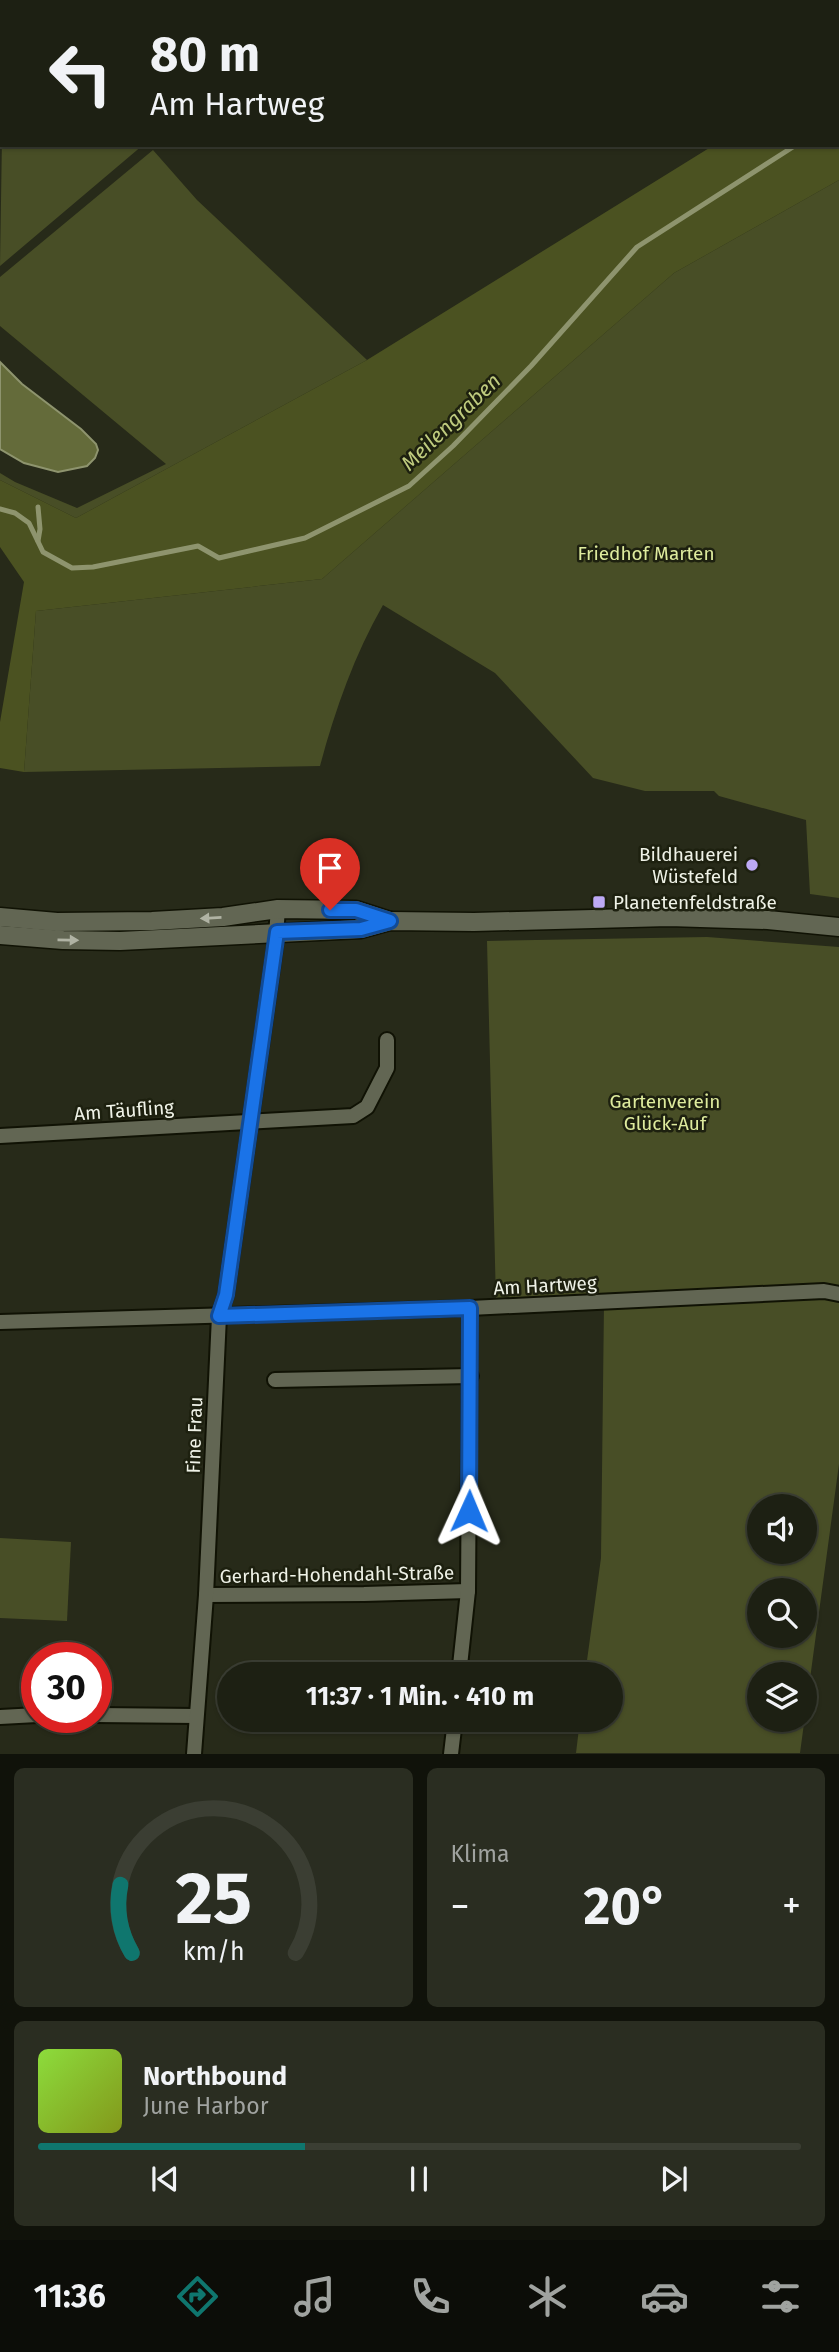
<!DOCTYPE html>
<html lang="de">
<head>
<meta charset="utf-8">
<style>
	:root { --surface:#1d2013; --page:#2a2d21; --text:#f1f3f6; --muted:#a0a3a0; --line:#3b3e33; --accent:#0f766e }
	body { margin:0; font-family:"Fira Sans",sans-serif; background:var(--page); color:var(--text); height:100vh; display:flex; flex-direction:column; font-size:26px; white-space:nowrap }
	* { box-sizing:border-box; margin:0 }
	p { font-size:23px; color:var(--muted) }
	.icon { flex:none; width:38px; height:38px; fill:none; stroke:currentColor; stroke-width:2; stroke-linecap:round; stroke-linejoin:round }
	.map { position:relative; height:1754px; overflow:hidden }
	.sheet { display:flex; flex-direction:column; gap:14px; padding:14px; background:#10120a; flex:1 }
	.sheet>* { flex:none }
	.hud { position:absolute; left:0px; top:0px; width:840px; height:147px; box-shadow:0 2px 5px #0004,0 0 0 2px var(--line); background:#1d2013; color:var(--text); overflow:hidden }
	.tools { position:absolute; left:747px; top:1494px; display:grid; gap:14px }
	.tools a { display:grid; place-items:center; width:70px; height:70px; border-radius:50%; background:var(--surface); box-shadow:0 2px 5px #0004,0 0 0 2px var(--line); font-size:35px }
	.speed { position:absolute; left:21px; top:1642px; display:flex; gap:14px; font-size:35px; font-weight:700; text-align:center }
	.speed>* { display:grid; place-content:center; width:91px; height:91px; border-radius:50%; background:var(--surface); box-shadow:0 2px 5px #0004,0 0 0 2px var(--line); line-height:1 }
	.speed .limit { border:10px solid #d22; background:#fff; color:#111 }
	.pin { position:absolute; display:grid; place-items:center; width:60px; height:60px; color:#fff; margin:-72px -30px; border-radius:50% 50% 50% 0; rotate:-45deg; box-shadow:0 0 7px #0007 }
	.pin .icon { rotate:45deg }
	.me { position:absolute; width:77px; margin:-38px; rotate:1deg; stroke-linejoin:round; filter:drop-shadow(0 0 5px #0008) }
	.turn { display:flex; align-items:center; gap:24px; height:147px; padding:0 35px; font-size:32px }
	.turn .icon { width:91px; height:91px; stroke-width:2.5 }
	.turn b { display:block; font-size:49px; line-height:60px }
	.big { font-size:52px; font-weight:700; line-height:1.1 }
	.sheet .tile { flex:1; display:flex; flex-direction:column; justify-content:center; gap:10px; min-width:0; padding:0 24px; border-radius:10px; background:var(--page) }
	.sheet .dial { align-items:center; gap:0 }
	.dial svg { height:182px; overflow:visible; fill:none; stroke:var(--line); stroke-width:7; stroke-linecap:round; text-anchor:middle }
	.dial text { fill:var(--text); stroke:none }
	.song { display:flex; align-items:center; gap:21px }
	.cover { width:84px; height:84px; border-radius:10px; background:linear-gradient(135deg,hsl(90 70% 55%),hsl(70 70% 35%)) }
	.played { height:7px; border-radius:4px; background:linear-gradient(90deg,var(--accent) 35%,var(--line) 35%) }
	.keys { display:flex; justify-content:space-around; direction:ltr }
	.heat { display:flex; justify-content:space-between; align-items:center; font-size:38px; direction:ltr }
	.sheet .tiles { flex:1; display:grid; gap:14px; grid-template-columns:1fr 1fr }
	.tile:last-child { grid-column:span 2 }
	.trip { position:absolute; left:217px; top:1662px; width:406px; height:70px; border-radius:35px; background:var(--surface); box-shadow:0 2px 5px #0004,0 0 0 2px var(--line); font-weight:700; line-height:70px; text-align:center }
	.dock { display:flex; height:112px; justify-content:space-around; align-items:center; background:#0c0d08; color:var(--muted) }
	.dock .icon { width:49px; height:49px }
	.dock .selected { color:var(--accent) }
	.dock b { font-size:32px; color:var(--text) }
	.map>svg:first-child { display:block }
	.green { fill:#484e26; fill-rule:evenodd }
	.forest { fill:#4b5221 }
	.water { fill:#646b3a; stroke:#8e946e; stroke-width:2 }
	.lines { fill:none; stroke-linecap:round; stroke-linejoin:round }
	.stream { stroke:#8e946e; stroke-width:5 }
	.minor-casing { stroke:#101204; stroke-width:18 }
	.tertiary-casing { stroke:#101204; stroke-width:21 }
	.motorway-casing { stroke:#101204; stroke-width:24 }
	.minor { stroke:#626653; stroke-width:14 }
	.tertiary { stroke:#626653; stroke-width:18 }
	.motorway { stroke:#b1bb77; stroke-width:21 }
	.oneway { fill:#b0b3a4 }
	.route-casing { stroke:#114b97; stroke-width:18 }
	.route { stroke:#1a73e8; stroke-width:12 }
	.poi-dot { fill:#bda9f5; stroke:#1d200f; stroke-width:2.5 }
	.labels { text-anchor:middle; stroke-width:5; stroke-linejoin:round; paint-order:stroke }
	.park-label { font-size:19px; fill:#deeb9d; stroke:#1d200f }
	.poi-label { font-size:19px; fill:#eff2e7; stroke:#1d200f; text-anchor:end }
	.street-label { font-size:19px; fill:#eff2e7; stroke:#1d200f }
	.water-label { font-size:21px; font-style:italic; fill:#bfcb7e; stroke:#1d200f }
</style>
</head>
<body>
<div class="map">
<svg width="839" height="1754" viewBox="0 0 839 1754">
	<rect width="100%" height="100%" fill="#272a19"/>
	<g class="green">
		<path d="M2 137V145H143L0 266Z"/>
		<path d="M153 150 197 200 367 360 76 518 0 480V473L15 482 77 508 166 464 0 326V277Z"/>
		<path d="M839 180V898L810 894 806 820 719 796 714 791H645L593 778 495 673 383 605C354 656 335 710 320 766L24 772 36 611 322 579 674 273Z"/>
		<path d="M707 937 839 947V1464L800 1753H576L580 1720H611V1675H585L601 1558 604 1303 496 1302 487 941ZM760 1507H805V1552H760ZM760 1591H805V1636H760ZM760 1675H805V1720H760Z"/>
		<path d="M0 1538 71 1542 67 1621 0 1618Z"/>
	</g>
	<path class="forest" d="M839 111V180L674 273 322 579 36 611 24 772 0 768V722L24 582 0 547V480L76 518 367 360 714 145H838Z"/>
	<path class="water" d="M0 362 22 384 81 429 96 444 98 450 95 458 87 466 58 472 24 463 0 449Z"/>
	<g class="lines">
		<g class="stream">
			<path d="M838 131H839"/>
			<path d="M38 507 40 529 38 541"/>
			<path d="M0 509 15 513 29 523 43 552 72 568 93 567 198 546 219 558 305 538 409 486 453 446 531 366 637 247 796 145"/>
		</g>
		<defs>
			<g id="minor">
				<path d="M0 1136 353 1116 367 1107 387 1068V1040"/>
				<path d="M0 1322 470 1308 824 1291 839 1294"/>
				<path d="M275 1380 471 1376"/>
				<path d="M206 1595 364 1594 468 1591"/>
				<path d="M459 1675 468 1591 470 1308"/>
				<path d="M96 1715 196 1716"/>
				<path d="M0 1717 37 1715"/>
				<path d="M194 1754 206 1595 219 1316 226 1295 275 947 278 909"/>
				<path d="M451 1754 455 1720"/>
			</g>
			<g id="tertiary">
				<path d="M0 917 57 922 152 921 223 917 278 909 356 910 390 921"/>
				<path d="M0 935 63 940 120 941 361 929 390 921 474 922 669 917 768 920 839 927"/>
			</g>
			<g id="motorway">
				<path d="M19 2 22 0"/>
				<path d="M79 2 81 0"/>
				<path d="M140 2 142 0"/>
				<path d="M0 18 2 16"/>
				<path d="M0 67 2 66"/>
				<path d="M0 117 2 116"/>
			</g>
		</defs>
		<use href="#minor" class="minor-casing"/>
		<use href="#tertiary" class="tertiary-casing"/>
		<use href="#motorway" class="motorway-casing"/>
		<use href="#minor" class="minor"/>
		<use href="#tertiary" class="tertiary"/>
		<use href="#motorway" class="motorway"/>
	</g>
	<defs><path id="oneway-solid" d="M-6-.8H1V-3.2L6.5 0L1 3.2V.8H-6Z" transform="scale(1.75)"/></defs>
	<g class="oneway">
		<use href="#oneway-solid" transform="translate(211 918) rotate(177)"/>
		<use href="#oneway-solid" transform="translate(68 940) rotate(1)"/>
	</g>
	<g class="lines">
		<defs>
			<path id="route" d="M330 910H356L390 921 361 929 277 932 226 1295 219 1316 470 1308 469 1511"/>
		</defs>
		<use href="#route" class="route-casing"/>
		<use href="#route" class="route"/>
	</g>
	<g class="poi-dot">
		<circle cx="752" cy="865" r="7"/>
		<rect x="592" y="895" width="14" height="14" rx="3.5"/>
	</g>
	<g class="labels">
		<g class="park-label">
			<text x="646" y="560">Friedhof Marten</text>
			<text x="665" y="1108">Gartenverein<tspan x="665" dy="22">Glück-Auf</tspan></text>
		</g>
		<g class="poi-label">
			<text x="738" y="861">Bildhauerei<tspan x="738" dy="22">Wüstefeld</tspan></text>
			<text x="613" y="909" text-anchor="start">Planetenfeldstraße</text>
		</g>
		<g class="street-label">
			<text transform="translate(124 1110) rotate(-4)" y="7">Am Täufling</text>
			<text transform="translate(545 1285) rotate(-3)" y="7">Am Hartweg</text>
			<text transform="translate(194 1435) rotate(-88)" y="7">Fine Frau</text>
			<text transform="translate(337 1574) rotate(-1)" y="7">Gerhard-Hohendahl-Straße</text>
		</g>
		<g class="water-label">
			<text transform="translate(451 422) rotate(-44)" y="7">Meilengraben</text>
		</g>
	</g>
</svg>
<div class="tools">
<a><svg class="icon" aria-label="sound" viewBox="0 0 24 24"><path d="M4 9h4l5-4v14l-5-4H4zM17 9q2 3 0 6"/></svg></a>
<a><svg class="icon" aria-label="search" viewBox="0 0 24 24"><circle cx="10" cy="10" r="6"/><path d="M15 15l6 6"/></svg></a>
<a><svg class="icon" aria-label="layers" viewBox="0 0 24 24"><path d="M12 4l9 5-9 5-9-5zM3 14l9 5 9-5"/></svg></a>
</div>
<div class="speed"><div class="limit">30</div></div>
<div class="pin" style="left:330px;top:910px;background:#d93025"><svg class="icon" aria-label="arrive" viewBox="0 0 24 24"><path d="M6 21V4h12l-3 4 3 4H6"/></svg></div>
<svg class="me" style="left:469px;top:1511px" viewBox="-20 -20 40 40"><path d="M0-17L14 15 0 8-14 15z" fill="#1a73e8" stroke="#fff" stroke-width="4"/></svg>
<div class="trip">11:37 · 1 Min. · 410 m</div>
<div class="hud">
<div class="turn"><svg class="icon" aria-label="left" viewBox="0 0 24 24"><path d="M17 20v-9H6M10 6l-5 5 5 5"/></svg><div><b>80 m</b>Am Hartweg</div></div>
</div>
</div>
<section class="sheet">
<div class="tiles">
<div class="tile dial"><svg viewBox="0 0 100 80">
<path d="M14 69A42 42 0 1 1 86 69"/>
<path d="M14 69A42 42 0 0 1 9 39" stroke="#0f766e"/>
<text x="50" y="56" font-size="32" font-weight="700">25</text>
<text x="50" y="72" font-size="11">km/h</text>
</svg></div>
<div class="tile"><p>Klima</p>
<div class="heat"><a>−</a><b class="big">20°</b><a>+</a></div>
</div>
<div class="tile">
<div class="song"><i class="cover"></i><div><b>Northbound</b><p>June Harbor</p></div></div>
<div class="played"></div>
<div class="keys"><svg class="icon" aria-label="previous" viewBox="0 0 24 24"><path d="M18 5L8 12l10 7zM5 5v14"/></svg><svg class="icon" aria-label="pause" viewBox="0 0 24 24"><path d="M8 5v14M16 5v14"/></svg><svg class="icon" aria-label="next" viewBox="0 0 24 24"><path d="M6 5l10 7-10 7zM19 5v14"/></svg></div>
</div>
</div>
</section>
<nav class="dock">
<b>11:36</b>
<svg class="icon selected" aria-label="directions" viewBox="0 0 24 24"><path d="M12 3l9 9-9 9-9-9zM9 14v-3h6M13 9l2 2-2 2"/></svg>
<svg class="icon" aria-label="music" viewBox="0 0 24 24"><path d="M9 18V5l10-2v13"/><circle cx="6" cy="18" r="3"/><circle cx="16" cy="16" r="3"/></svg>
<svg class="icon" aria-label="phone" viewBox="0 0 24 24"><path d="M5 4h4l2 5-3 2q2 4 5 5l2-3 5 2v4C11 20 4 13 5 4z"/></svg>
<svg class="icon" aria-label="climate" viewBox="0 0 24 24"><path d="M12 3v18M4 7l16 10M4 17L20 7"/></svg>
<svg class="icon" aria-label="car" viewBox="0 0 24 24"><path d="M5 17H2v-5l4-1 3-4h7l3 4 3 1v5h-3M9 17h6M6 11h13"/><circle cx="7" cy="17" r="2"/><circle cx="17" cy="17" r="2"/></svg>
<svg class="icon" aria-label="filters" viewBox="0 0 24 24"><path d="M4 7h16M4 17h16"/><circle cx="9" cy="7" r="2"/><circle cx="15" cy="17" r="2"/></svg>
</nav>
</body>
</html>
